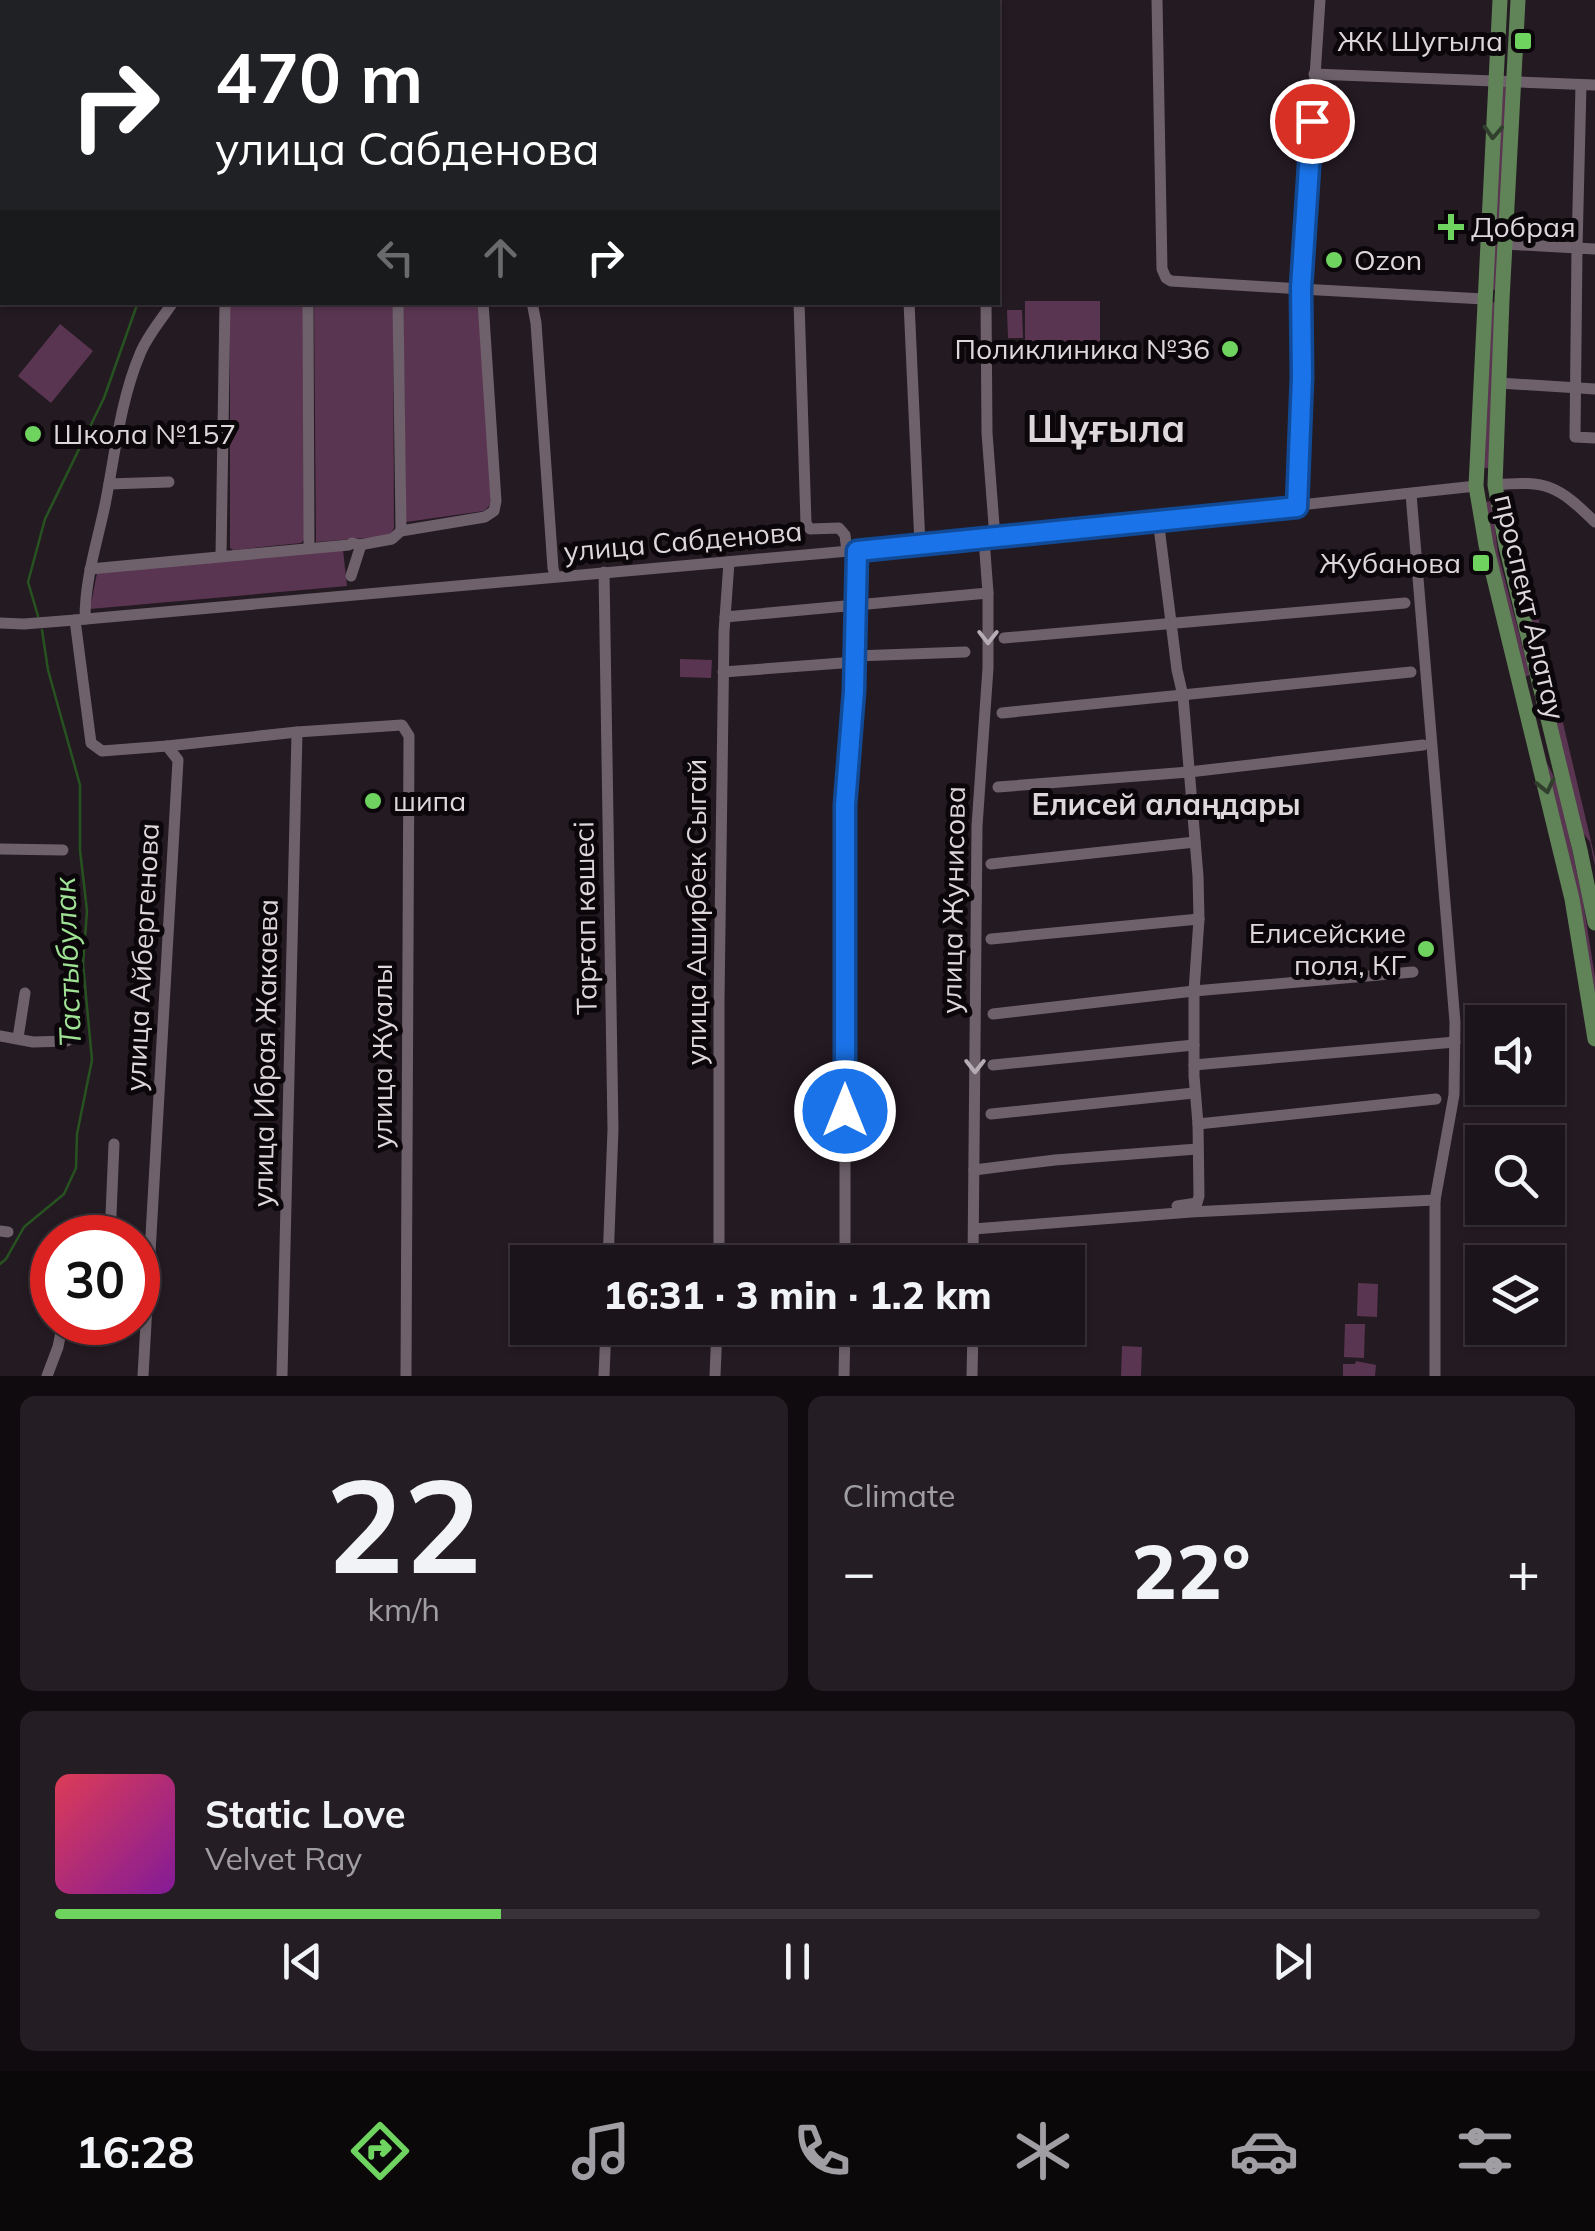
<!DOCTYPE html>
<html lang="en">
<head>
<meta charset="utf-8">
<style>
	:root { --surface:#1b141a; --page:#241d23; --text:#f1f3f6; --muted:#a09ea2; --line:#393339; --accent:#6fd360 }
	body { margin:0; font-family:Mulish,sans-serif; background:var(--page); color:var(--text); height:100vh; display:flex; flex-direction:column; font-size:38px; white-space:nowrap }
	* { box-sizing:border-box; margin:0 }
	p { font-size:32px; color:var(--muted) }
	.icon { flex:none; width:55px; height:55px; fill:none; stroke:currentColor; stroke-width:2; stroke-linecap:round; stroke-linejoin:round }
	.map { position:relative; height:1376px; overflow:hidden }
	.sheet { display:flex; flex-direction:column; gap:20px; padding:20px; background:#0f0b0e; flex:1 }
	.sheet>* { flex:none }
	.banner { position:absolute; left:0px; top:0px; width:1000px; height:305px; box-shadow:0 2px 8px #0004,0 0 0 2px var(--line); background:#202124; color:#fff; overflow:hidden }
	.tools { position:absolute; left:1465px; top:1005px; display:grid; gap:20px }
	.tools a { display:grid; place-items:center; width:100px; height:100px; border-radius:0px; background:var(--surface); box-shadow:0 2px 8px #0004,0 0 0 2px var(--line); font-size:50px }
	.speed { position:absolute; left:30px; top:1215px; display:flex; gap:20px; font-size:50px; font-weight:700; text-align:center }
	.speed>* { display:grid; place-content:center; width:130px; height:130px; border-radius:50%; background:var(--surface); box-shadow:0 2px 8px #0004,0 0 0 2px var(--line); line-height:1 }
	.speed .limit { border:15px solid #d22; background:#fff; color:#111 }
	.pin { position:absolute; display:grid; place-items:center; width:85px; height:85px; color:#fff; margin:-42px; border:5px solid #fff; border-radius:50%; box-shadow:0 2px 10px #0007 }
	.me { position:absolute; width:110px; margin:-55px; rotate:0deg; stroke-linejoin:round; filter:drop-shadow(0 0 8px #0008) }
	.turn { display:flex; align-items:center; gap:35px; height:210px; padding:0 50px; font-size:45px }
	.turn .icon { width:130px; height:130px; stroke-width:2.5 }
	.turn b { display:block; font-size:70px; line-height:85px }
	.lanes { display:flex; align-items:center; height:95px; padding:0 50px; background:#0003; justify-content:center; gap:50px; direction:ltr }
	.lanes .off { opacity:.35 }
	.big { font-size:75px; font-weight:800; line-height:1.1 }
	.sheet .widget { flex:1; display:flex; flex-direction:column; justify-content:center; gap:15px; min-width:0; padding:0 35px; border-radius:15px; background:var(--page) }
	.sheet .dial { align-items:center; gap:0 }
	.dial b { font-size:130px; line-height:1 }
	.song { display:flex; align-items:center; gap:30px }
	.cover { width:120px; height:120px; border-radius:15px; background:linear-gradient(135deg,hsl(350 70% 55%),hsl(290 70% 35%)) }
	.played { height:10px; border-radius:5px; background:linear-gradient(90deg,var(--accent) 30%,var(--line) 30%) }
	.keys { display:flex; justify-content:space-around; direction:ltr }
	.heat { display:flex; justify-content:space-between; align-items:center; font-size:55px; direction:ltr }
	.sheet .tiles { flex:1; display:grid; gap:20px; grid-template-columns:1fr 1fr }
	.widget:last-child { grid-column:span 2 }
	.trip { position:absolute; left:510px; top:1245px; width:575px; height:100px; border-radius:0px; background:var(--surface); box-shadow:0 2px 8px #0004,0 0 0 2px var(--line); font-weight:800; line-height:100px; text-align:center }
	.dock { display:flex; height:160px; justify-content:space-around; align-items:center; background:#0b080a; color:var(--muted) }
	.dock .icon { width:70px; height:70px }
	.dock .on { color:var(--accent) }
	.dock b { font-size:45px; color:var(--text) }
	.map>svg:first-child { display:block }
	.green { fill:#5a3551 }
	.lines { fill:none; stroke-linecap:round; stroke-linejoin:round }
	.stream { stroke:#275320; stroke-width:2.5 }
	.minor { stroke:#6e616b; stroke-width:11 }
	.major { stroke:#608458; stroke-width:15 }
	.oneway { stroke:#313f2d }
	.oneway2 { stroke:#b6adb4 }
	.route-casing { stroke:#114b97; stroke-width:25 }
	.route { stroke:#1a73e8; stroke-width:18 }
	.poi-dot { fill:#6fd360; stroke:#0b0609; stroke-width:4 }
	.labels { text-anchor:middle; stroke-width:10; stroke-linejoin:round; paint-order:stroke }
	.poi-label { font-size:28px; fill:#ddd6db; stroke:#0b0609; text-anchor:end }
	.street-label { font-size:28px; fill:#ddd6db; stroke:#0b0609 }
	.neighbourhood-label { font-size:30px; font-weight:bold; fill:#ddd6db; stroke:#0b0609 }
	.water-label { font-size:30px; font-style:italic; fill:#a0e396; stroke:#0b0609 }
	.district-label { font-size:38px; font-weight:bold; fill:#ddd6db; stroke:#0b0609 }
</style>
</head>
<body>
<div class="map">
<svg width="1595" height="1376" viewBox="0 0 1595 1376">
	<rect width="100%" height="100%" fill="#241a22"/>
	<g class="green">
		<path d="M1507 85 1498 290H1490L1500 88Z"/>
		<rect x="1025" y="301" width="75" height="46"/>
		<path d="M1492 302 1496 303 1491 468H1482Z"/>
		<path d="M230 303H303L304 540 301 543 233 550 230 548Z"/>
		<path d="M314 303H393L394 528 389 536 316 542Z"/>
		<path d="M403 303H479L491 499 489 506 484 511 406 522Z"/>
		<path d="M1007 310H1022L1023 338H1008Z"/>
		<path d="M60 324 93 351 51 403 18 376Z"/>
		<path d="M1510 499 1595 858V866L1590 842 1582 832 1510 537 1503 500Z"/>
		<path d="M1492 501 1498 553 1530 675 1525 677 1523 675 1484 502Z"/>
		<path d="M343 550 347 586 90 609 97 573Z"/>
		<path d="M680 659 712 660 711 678 680 677Z"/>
		<path d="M1529 690 1547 763 1558 785 1583 901 1595 977V1013L1525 691Z"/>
		<path d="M1358 1283 1378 1284 1377 1317 1357 1316Z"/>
		<path d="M1345 1324H1365L1364 1358 1344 1357Z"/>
		<path d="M1122 1346 1142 1347 1141 1376H1121Z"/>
		<path d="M1356 1361 1376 1365 1375 1376H1343V1364H1355Z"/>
	</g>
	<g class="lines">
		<g class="stream">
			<path d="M318 2 320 0"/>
			<path d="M38 616 28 582 45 519 104 398 138 302"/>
			<path d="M0 1264 6 1259 24 1227 64 1194 76 1168 77 1134 92 1060 83 964 87 911 80 850V785L48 670 42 630"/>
		</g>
		<g class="minor">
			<path d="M32 0V2"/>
			<path d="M139 0V2"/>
			<path d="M379 0 380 2"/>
			<path d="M465 0V2"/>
			<path d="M513 0V2"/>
			<path d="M813 0V2"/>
			<path d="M891 0 892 2"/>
			<path d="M1157 0 1162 269 1166 278 1171 281 1301 289 1320 0"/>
			<path d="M992 2V0"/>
			<path d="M1314 74 1595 85"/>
			<path d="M1505 244 1577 248 1581 85"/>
			<path d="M1595 249 1577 248 1575 437 1595 438"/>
			<path d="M308 302 309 548"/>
			<path d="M398 302 401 531"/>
			<path d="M532 302 536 323 553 568 555 576"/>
			<path d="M799 302 806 523 810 529 839 528 845 535 847 552"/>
			<path d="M909 302 920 545"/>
			<path d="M986 302 987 433 995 538"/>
			<path d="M1499 383 1595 389"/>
			<path d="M109 484 169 482"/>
			<path d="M1495 485C1548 480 1558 486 1595 522"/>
			<path d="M1297 507 1302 377 1301 289 1484 299"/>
			<path d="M1158 519 1177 670 1183 696 1198 876 1199 919 1194 991V1076L1198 1124 1199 1196 1197 1203 1177 1206"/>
			<path d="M359 545 392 539 401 531 485 517 494 511 496 501 483 302"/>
			<path d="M221 556 225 302"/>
			<path d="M90 569 349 545 352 543 359 545 360 548 351 576"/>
			<path d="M604 572 613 1129 608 1262"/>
			<path d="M725 617 988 593"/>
			<path d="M85 619C85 578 97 543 105 505 115 455 120 401 140 354 147 336 162 319 173 302"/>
			<path d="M75 620 91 743 102 751 167 746 178 760 143 1376"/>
			<path d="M0 623 24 624 75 620 984 539 1476 486"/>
			<path d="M1004 638 1405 603"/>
			<path d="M855 656 965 652"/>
			<path d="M723 672 855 662"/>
			<path d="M1002 713 1411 672"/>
			<path d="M167 746 297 732 402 725 409 736 406 1376"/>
			<path d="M998 787 1189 772 1423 745"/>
			<path d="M0 849 63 850"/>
			<path d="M991 864 1195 842"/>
			<path d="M991 939 1199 919"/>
			<path d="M993 1014 1194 991 1413 972"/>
			<path d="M0 1036 33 1042 67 1041"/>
			<path d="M18 1038 25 993"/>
			<path d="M993 1065 1194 1045"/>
			<path d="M1194 1065 1455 1042"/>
			<path d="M991 1114 1194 1093"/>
			<path d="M1198 1124 1436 1099"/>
			<path d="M974 1170 1055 1160 1197 1149"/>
			<path d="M974 1229 1191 1212 1435 1200 1454 1095 1455 1022 1411 494"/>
			<path d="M0 1231 8 1232"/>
			<path d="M110 1238 114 1144"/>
			<path d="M719 1262V1001L724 632 729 562"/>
			<path d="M845 1262V805L855 691 857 551"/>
			<path d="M973 1262 977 826 988 668V593L984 539"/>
			<path d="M47 1376 58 1347 63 1322"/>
			<path d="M282 1376 297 732"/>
			<path d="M604 1376 606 1328"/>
			<path d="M715 1376 717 1328"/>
			<path d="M844 1376 845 1328"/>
			<path d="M972 1376 973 1328"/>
			<path d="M1435 1376V1200"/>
		</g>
		<g class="major">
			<path d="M1500 0 1476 486 1486 545 1572 899 1595 1039"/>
			<path d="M1518 0 1502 300 1495 485 1506 546 1580 850 1595 923"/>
		</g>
	</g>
	<defs><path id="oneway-chevron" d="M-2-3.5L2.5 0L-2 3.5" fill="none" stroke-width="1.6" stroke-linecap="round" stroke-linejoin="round" transform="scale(2.5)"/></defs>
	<g class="oneway">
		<use href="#oneway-chevron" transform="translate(1493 132) rotate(93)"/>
		<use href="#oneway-chevron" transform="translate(1546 786) rotate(77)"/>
	</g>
	<g class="oneway2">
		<use href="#oneway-chevron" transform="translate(988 637) rotate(90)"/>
		<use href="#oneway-chevron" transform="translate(975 1066) rotate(90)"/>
	</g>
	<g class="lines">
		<defs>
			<path id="route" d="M845 1111V805L854 691 857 551 1297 507 1302 377 1301 288 1312 121"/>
		</defs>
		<use href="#route" class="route-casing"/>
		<use href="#route" class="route"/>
	</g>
	<g class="poi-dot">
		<rect x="1513" y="31" width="20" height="20" rx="5"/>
		<path d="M1446 212h10v10h10v10h-10v10h-10v-10h-10v-10h10z"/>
		<circle cx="1334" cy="260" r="10"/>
		<circle cx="1230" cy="349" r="10"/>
		<circle cx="33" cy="434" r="10"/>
		<rect x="1471" y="553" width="20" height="20" rx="5"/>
		<circle cx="373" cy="801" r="10"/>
		<circle cx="1426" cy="949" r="10"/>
	</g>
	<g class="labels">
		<g class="poi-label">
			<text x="1503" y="51">ЖК Шугыла</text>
			<text x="1471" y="237" text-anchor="start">Добрая</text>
			<text x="1354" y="270" text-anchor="start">Ozon</text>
			<text x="1210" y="359">Поликлиника №36</text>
			<text x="53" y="444" text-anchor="start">Школа №157</text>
			<text x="1461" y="573">Жубанова</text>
			<text x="393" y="811" text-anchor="start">шипа</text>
			<text x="1406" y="943">Елисейские<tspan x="1406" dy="32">поля, КГ</tspan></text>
		</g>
		<g class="street-label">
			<text transform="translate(683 541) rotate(-5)" y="10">улица Сабденова</text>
			<text transform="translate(1530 607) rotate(77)" y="10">проспект Алатау</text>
			<text transform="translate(953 900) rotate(-89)" y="10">улица Жунисова</text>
			<text transform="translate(696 912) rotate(-90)" y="10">улица Аширбек Сыгай</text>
			<text transform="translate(585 918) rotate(-91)" y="10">Тарғап көшесі</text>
			<text transform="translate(142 957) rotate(-87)" y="10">улица Айбергенова</text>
			<text transform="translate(265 1053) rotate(-89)" y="10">улица Ибрая Жакаева</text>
			<text transform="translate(382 1056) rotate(-90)" y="10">улица Жуалы</text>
		</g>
		<g class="neighbourhood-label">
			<text x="1166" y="815">Елисей алаңдары</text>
		</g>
		<g class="water-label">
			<text transform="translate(68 962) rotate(-92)" y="10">Тастыбулак</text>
		</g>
		<g class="district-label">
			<text x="1106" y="442">Шұғыла</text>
		</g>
	</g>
</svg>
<div class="tools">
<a><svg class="icon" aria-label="sound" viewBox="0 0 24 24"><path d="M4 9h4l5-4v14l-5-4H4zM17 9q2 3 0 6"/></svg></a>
<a><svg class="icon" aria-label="search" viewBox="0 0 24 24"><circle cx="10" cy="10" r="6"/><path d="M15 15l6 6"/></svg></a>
<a><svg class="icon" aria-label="layers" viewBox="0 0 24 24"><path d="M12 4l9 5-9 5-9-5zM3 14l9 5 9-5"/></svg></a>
</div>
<div class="speed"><div class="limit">30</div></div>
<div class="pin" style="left:1312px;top:121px;background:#d93025"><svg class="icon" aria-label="arrive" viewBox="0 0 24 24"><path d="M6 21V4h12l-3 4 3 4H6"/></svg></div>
<svg class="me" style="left:845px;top:1111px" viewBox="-20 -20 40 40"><circle r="17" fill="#1a73e8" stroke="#fff" stroke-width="3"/><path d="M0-11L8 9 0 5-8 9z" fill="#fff"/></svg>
<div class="trip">16:31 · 3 min · 1.2 km</div>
<div class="banner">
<div class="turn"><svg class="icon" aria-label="right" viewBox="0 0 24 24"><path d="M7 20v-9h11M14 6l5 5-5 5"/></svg><div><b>470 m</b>улица Сабденова</div></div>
<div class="lanes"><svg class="icon off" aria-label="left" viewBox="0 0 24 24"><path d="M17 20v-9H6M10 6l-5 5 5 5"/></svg><svg class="icon off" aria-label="ahead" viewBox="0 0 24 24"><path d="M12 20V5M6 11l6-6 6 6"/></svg><svg class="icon" aria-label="right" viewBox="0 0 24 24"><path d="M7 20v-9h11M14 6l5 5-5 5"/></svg></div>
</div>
</div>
<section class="sheet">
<div class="tiles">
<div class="widget dial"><b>22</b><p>km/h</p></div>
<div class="widget"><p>Climate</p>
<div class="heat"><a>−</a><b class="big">22°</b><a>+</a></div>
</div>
<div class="widget">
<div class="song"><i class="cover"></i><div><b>Static Love</b><p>Velvet Ray</p></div></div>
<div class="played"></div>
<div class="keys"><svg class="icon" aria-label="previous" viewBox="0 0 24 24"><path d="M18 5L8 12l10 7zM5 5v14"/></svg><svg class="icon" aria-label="pause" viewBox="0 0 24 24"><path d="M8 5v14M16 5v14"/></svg><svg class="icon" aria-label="next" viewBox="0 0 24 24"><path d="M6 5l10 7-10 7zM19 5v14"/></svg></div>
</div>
</div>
</section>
<nav class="dock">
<b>16:28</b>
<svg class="icon on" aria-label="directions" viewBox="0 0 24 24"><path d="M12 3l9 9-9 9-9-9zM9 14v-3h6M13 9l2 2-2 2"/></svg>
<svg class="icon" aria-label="music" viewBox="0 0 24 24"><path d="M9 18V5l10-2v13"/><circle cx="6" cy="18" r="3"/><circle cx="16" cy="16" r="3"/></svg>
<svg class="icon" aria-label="phone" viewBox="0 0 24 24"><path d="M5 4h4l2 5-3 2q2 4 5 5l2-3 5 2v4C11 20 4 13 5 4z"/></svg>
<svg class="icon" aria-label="climate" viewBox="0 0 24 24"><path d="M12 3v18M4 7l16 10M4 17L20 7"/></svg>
<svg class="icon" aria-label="car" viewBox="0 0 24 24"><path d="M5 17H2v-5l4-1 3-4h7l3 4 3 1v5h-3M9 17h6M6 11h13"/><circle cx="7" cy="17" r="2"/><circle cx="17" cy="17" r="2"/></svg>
<svg class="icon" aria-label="filters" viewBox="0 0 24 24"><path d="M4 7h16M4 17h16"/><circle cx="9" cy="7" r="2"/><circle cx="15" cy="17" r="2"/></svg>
</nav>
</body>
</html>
